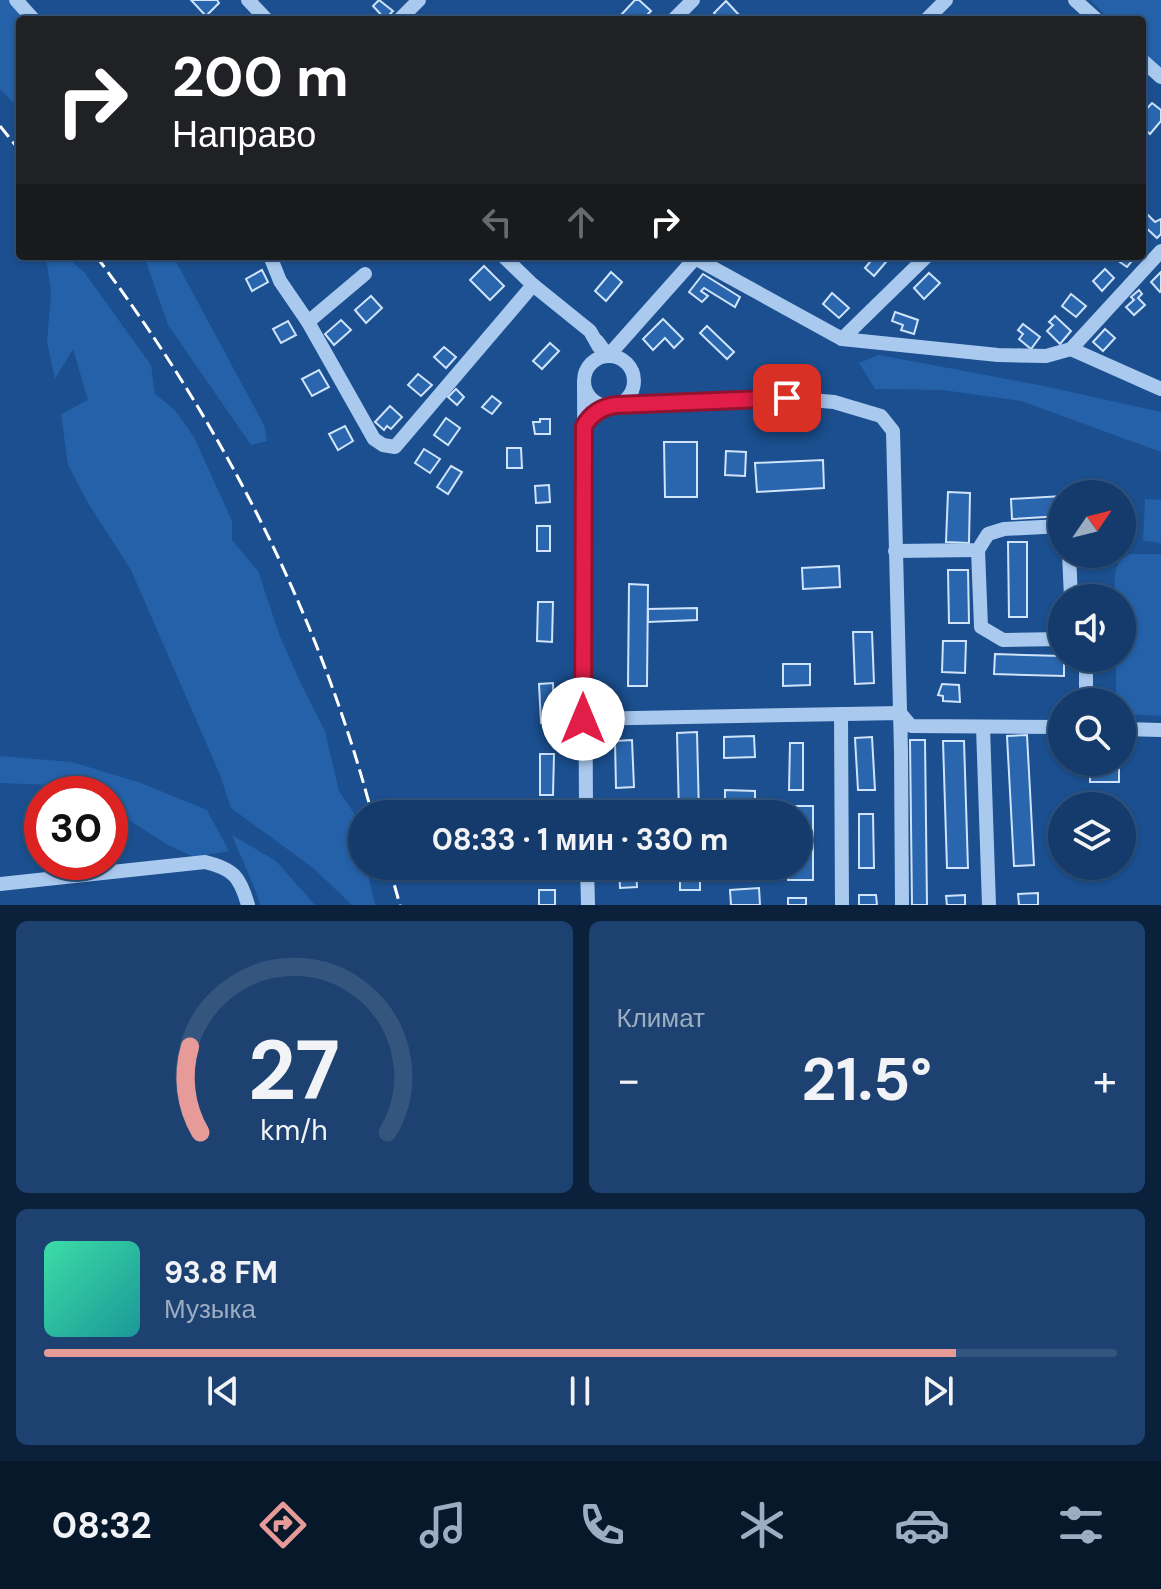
<!DOCTYPE html>
<html lang="ru">
<head>
<meta charset="utf-8">
<style>
	:root { --surface:#143b6b; --page:#1d4271; --text:#f1f3f6; --muted:#9dadc1; --line:#33557e; --accent:#e69b98 }
	body { margin:0; font-family:"DM Sans",sans-serif; background:var(--page); color:var(--text); height:100vh; display:flex; flex-direction:column; font-size:30px; white-space:nowrap }
	* { box-sizing:border-box; margin:0 }
	p { font-size:26px; color:var(--muted) }
	.icon { flex:none; width:44px; height:44px; fill:none; stroke:currentColor; stroke-width:2; stroke-linecap:round; stroke-linejoin:round }
	.map { position:relative; height:905px; overflow:hidden }
	.panel { display:flex; flex-direction:column; gap:16px; padding:16px; background:#0b203b; flex:1 }
	.panel>* { flex:none }
	.banner { position:absolute; left:16px; top:16px; width:1130px; height:244px; border-radius:8px; box-shadow:0 2px 6px #0004,0 0 0 2px var(--line); background:#202124; color:#fff; overflow:hidden }
	.needle { width:52px; rotate:55deg }
	.tools { position:absolute; left:1048px; top:480px; display:grid; gap:16px }
	.tools a { display:grid; place-items:center; width:88px; height:88px; border-radius:50%; background:var(--surface); box-shadow:0 2px 6px #0004,0 0 0 2px var(--line); font-size:40px }
	.speed { position:absolute; left:24px; top:776px; display:flex; gap:16px; font-size:40px; font-weight:700; text-align:center }
	.speed>* { display:grid; place-content:center; width:104px; height:104px; border-radius:50%; background:var(--surface); box-shadow:0 2px 6px #0004,0 0 0 2px var(--line); line-height:1 }
	.speed .limit { border:12px solid #d22; background:#fff; color:#111 }
	.pin { position:absolute; display:grid; place-items:center; width:68px; height:68px; color:#fff; margin:-34px; border-radius:16px; box-shadow:0 4px 12px #0006 }
	.me { position:absolute; width:88px; margin:-44px; rotate:0deg; stroke-linejoin:round; filter:drop-shadow(0 0 6px #0008) }
	.turn { display:flex; align-items:center; gap:28px; height:168px; padding:0 24px; font-size:36px }
	.turn .icon { width:104px; height:104px; stroke-width:2.5 }
	.turn b { display:block; font-size:56px; line-height:68px }
	.lanes { display:flex; align-items:center; height:76px; padding:0 24px; background:#0003; justify-content:center; gap:40px; direction:ltr }
	.lanes .off { opacity:.35 }
	.big { font-size:60px; font-weight:700; line-height:1.1 }
	.panel .widget { flex:1; display:flex; flex-direction:column; justify-content:center; gap:12px; min-width:0; padding:0 28px; border-radius:12px; background:var(--page) }
	.panel .dial { align-items:center; gap:0 }
	.dial svg { height:208px; overflow:visible; fill:none; stroke:var(--line); stroke-width:7; stroke-linecap:round; text-anchor:middle }
	.dial text { fill:var(--text); stroke:none }
	.song { display:flex; align-items:center; gap:24px }
	.cover { width:96px; height:96px; border-radius:12px; background:linear-gradient(135deg,hsl(160 70% 55%),hsl(180 70% 35%)) }
	.played { height:8px; border-radius:4px; background:linear-gradient(90deg,var(--accent) 85%,var(--line) 85%) }
	.keys { display:flex; justify-content:space-around; direction:ltr }
	.heat { display:flex; justify-content:space-between; align-items:center; font-size:44px; direction:ltr }
	.panel .tiles { flex:1; display:grid; gap:16px; grid-template-columns:1fr 1fr }
	.widget:last-child { grid-column:span 2 }
	.trip { position:absolute; left:348px; top:800px; width:464px; height:80px; border-radius:40px; background:var(--surface); box-shadow:0 2px 6px #0004,0 0 0 2px var(--line); font-weight:700; line-height:80px; text-align:center }
	.dock { display:flex; height:128px; justify-content:space-around; align-items:center; background:#08182b; color:var(--muted) }
	.dock .icon { width:56px; height:56px }
	.dock .selected { color:var(--accent) }
	.dock b { font-size:36px; color:var(--text) }
	.map>svg:first-child { display:block }
	.green { fill:#2461a8 }
	.building { fill:#2a66ad; stroke:#cfe3fa; stroke-width:2 }
	.lines { fill:none; stroke-linecap:round; stroke-linejoin:round }
	.minor { stroke:#a9c9ee; stroke-width:14 }
	.rail { stroke:#fff; stroke-width:3; stroke-dasharray:14 6; stroke-linecap:butt }
	.route-casing { stroke:#92132f; stroke-width:20 }
	.route { stroke:#e11d48; stroke-width:14 }
</style>
</head>
<body>
<div class="map">
<svg width="1161" height="905" viewBox="0 0 1161 905">
	<rect width="100%" height="100%" fill="#1b4f8f"/>
	<g class="green">
		<path d="M0 0H16L34 20H20V109L0 89Z"/>
		<path d="M1090 0H1161V70L1142 51V20H1110Z"/>
		<path d="M46 256H65L84 272 151 365 155 394 174 409 194 437 232 521V540L258 571 279 634 302 686 325 731 339 791 354 813 362 848V866H366L375 905H352L313 868 231 808 220 775 131 570 88 503 68 465 61 414 88 400 73 349 55 379 47 342 51 293Z"/>
		<path d="M144 256H173L265 427 267 441 251 445 168 325Z"/>
		<path d="M879 355 1044 386 1161 412V452L1021 401 942 390 875 389 859 363Z"/>
		<path d="M1145 499 1161 500V543L1143 541Z"/>
		<path d="M1130 554H1161V716L1122 714V702H1116V658H1122V598H1115C1115 580 1111 563 1130 554Z"/>
		<path d="M0 756 72 762 141 783 207 810 229 851 194 857 168 845 110 808V794H88L76 786 0 783Z"/>
		<path d="M232 835 276 861 315 905H260C253 880 241 859 232 835Z"/>
	</g>
	<g class="building">
		<path d="M191 0H217L219 3 206 16Z"/>
		<path d="M379 0 393 11 385 19 373 6Z"/>
		<path d="M635 0H639L651 11 642 20H624L620 16Z"/>
		<path d="M726 1 740 16 736 20H721L714 13Z"/>
		<path d="M1152 103 1161 110V121L1150 134 1142 127V114Z"/>
		<path d="M1146 213 1155 222 1161 219V234L1157 238 1142 224V217Z"/>
		<path d="M875 256 886 262 874 276 865 268Z"/>
		<path d="M1120 256H1136L1127 267 1117 260Z"/>
		<path d="M484 266 504 286 490 300 470 280Z"/>
		<path d="M1105 269 1114 278 1102 291 1093 281Z"/>
		<path d="M262 270 268 282 252 291 246 279Z"/>
		<path d="M611 272 622 282 606 301 595 291Z"/>
		<path d="M1161 272V291L1160 292 1151 282Z"/>
		<path d="M929 273 940 283 924 299 914 288Z"/>
		<path d="M703 274 740 297 735 307 704 288 701 291 708 296 702 302 689 292Z"/>
		<path d="M1139 290 1142 294 1138 298 1145 305 1134 315 1126 307 1134 300 1131 297Z"/>
		<path d="M832 293 849 308 839 318 823 304Z"/>
		<path d="M1071 294 1086 306 1076 317 1062 306Z"/>
		<path d="M371 296 382 308 366 323 355 310Z"/>
		<path d="M895 312 918 320 914 334 901 330 903 325 892 321Z"/>
		<path d="M1055 316 1071 331 1060 344 1047 331 1053 325 1049 322Z"/>
		<path d="M663 319 683 339 674 348 665 338 653 350 643 339Z"/>
		<path d="M341 320 351 330 334 345 325 334Z"/>
		<path d="M288 321 296 335 281 343 273 329Z"/>
		<path d="M1023 324 1040 337 1031 349 1019 339 1023 334 1018 330Z"/>
		<path d="M707 326 734 352 727 359 700 333Z"/>
		<path d="M1105 329 1115 338 1103 351 1093 342Z"/>
		<path d="M550 343 559 351 542 369 533 361Z"/>
		<path d="M444 347 456 357 446 368 434 357Z"/>
		<path d="M319 370 329 387 312 396 302 379Z"/>
		<path d="M418 374 432 385 421 396 408 385Z"/>
		<path d="M456 389 464 397 457 405 448 397Z"/>
		<path d="M492 396 501 403 492 414 482 407Z"/>
		<path d="M390 406 402 417 391 429 387 426 384 430 375 422Z"/>
		<path d="M446 418 460 428 448 445 434 435Z"/>
		<path d="M540 419H550V434H535L533 422H540Z"/>
		<path d="M345 426 353 441 338 450 329 434Z"/>
		<path d="M664 442H697V497H665Z"/>
		<path d="M507 448H521L522 468H507Z"/>
		<path d="M424 449 440 459 430 473 415 463Z"/>
		<path d="M726 451 746 452 745 476 725 475Z"/>
		<path d="M823 460 824 488 757 492 755 463Z"/>
		<path d="M451 466 462 472 448 494 437 487Z"/>
		<path d="M549 485 550 502 536 503 535 486Z"/>
		<path d="M948 492 970 493 969 543 946 542Z"/>
		<path d="M1062 496V516L1012 519 1011 499Z"/>
		<rect x="537" y="526" width="13" height="25"/>
		<path d="M1008 542H1027V617H1009Z"/>
		<path d="M839 566 840 587 803 589 802 568Z"/>
		<path d="M948 570H968L969 623H949Z"/>
		<path d="M629 584 648 585 647 686H628Z"/>
		<path d="M538 602H553L552 642 537 641Z"/>
		<path d="M697 608V620L648 622V609Z"/>
		<path d="M853 632H872L874 683 855 684Z"/>
		<path d="M943 641H966L965 673 942 672Z"/>
		<path d="M995 654 1062 656 1064 658V676L994 674Z"/>
		<path d="M783 664H810V685L783 686Z"/>
		<path d="M553 683 554 723H541L539 684Z"/>
		<path d="M942 684 959 685 960 702 943 701V696L938 695Z"/>
		<path d="M697 732 699 814H679L677 733Z"/>
		<path d="M1027 735 1034 865 1014 866 1007 736Z"/>
		<path d="M754 736 755 757 724 758V737Z"/>
		<path d="M872 737 875 790H858L855 738Z"/>
		<path d="M632 740 634 787 616 788 615 741Z"/>
		<path d="M910 740H925L927 905H912Z"/>
		<path d="M943 741H964L968 868H947Z"/>
		<path d="M790 743H803V790H789Z"/>
		<path d="M540 754H554L553 795H540Z"/>
		<path d="M1090 763 1119 764V782H1090Z"/>
		<path d="M725 790 755 791V810L725 809Z"/>
		<path d="M1115 799V806H1098V800Z"/>
		<path d="M788 806H813V880H788V866H798V814H788Z"/>
		<path d="M859 814H873L874 868H859Z"/>
		<path d="M619 866H636L637 887 620 888Z"/>
		<rect x="680" y="866" width="20" height="24"/>
		<path d="M759 888 760 905H731L730 890Z"/>
		<rect x="539" y="890" width="16" height="15"/>
		<path d="M1038 893V905H1019L1018 894Z"/>
		<path d="M859 895H876L877 905H859Z"/>
		<path d="M965 895V905H947L946 896Z"/>
		<rect x="788" y="898" width="18" height="7"/>
	</g>
	<g class="lines">
		<g class="minor">
			<path d="M16 0 34 20"/>
			<path d="M248 0 267 20"/>
			<path d="M1075 0 1097 20"/>
			<path d="M399 20 419 0"/>
			<path d="M673 20 693 0"/>
			<path d="M926 20 946 0"/>
			<path d="M1142 60 1161 77"/>
			<path d="M270 256 280 281 308 322 374 439 383 445 395 447 533 285"/>
			<path d="M503 256 533 285 590 331 599 347"/>
			<path d="M695 258 842 339 998 355 1046 356 1071 349 1161 251"/>
			<path d="M308 322 365 274"/>
			<path d="M842 339 927 256"/>
			<path d="M597 341 608 356 697 256"/>
			<path d="M1071 349 1161 389"/>
			<circle cx="609" cy="381" r="25"/>
			<path d="M584 382 586 814"/>
			<path d="M616 405 787 398 834 402 881 416 893 431 901 751 902 905"/>
			<path d="M978 550 981 627 1003 640 1062 639"/>
			<path d="M895 551 978 550 988 534 1004 529 1062 526"/>
			<path d="M1069 554 1071 598"/>
			<path d="M1081 658 1086 670V702"/>
			<path d="M841 714 842 905"/>
			<path d="M583 719 900 713 911 726 1062 727"/>
			<path d="M983 727 989 905"/>
			<path d="M1122 729 1161 730"/>
			<path d="M587 866 588 905"/>
			<path d="M0 884 205 862C234 869 240 877 248 905"/>
		</g>
		<g class="rail">
			<path d="M0 126 20 151"/>
			<path d="M96 256C221 422 319 613 372 814"/>
			<path d="M389 866 400 905"/>
		</g>
	</g>
	<g class="lines">
		<defs>
			<path id="route" d="M583 719 584 426C591 414 601 407 616 405L787 398"/>
		</defs>
		<use href="#route" class="route-casing"/>
		<use href="#route" class="route"/>
	</g>
</svg>
<div class="tools">
<a><svg class="needle" viewBox="-14 -14 28 28"><path d="M0-13l5 13h-10z" fill="#e53935"/><path d="M0 13l5-13h-10z" fill="#9dadc1"/></svg></a>
<a><svg class="icon" aria-label="sound" viewBox="0 0 24 24"><path d="M4 9h4l5-4v14l-5-4H4zM17 9q2 3 0 6"/></svg></a>
<a><svg class="icon" aria-label="search" viewBox="0 0 24 24"><circle cx="10" cy="10" r="6"/><path d="M15 15l6 6"/></svg></a>
<a><svg class="icon" aria-label="layers" viewBox="0 0 24 24"><path d="M12 4l9 5-9 5-9-5zM3 14l9 5 9-5"/></svg></a>
</div>
<div class="speed"><div class="limit">30</div></div>
<div class="pin" style="left:787px;top:398px;background:#d93025"><svg class="icon" aria-label="arrive" viewBox="0 0 24 24"><path d="M6 21V4h12l-3 4 3 4H6"/></svg></div>
<svg class="me" style="left:583px;top:719px" viewBox="-20 -20 40 40"><circle r="19" fill="#fff"/><path d="M0-13L10 11 0 6-10 11z" fill="#e11d48"/></svg>
<div class="trip">08:33 · 1 мин · 330 m</div>
<div class="banner">
<div class="turn"><svg class="icon" aria-label="right" viewBox="0 0 24 24"><path d="M7 20v-9h11M14 6l5 5-5 5"/></svg><div><b>200 m</b>Направо</div></div>
<div class="lanes"><svg class="icon off" aria-label="left" viewBox="0 0 24 24"><path d="M17 20v-9H6M10 6l-5 5 5 5"/></svg><svg class="icon off" aria-label="ahead" viewBox="0 0 24 24"><path d="M12 20V5M6 11l6-6 6 6"/></svg><svg class="icon" aria-label="right" viewBox="0 0 24 24"><path d="M7 20v-9h11M14 6l5 5-5 5"/></svg></div>
</div>
</div>
<section class="panel">
<div class="tiles">
<div class="widget dial"><svg viewBox="0 0 100 80">
<path d="M14 69A42 42 0 1 1 86 69"/>
<path d="M14 69A42 42 0 0 1 10 36" stroke="#e69b98"/>
<text x="50" y="56" font-size="32" font-weight="700">27</text>
<text x="50" y="72" font-size="11">km/h</text>
</svg></div>
<div class="widget"><p>Климат</p>
<div class="heat"><a>−</a><b class="big">21.5°</b><a>+</a></div>
</div>
<div class="widget">
<div class="song"><i class="cover"></i><div><b>93.8 FM</b><p>Музыка</p></div></div>
<div class="played"></div>
<div class="keys"><svg class="icon" aria-label="previous" viewBox="0 0 24 24"><path d="M18 5L8 12l10 7zM5 5v14"/></svg><svg class="icon" aria-label="pause" viewBox="0 0 24 24"><path d="M8 5v14M16 5v14"/></svg><svg class="icon" aria-label="next" viewBox="0 0 24 24"><path d="M6 5l10 7-10 7zM19 5v14"/></svg></div>
</div>
</div>
</section>
<nav class="dock">
<b>08:32</b>
<svg class="icon selected" aria-label="directions" viewBox="0 0 24 24"><path d="M12 3l9 9-9 9-9-9zM9 14v-3h6M13 9l2 2-2 2"/></svg>
<svg class="icon" aria-label="music" viewBox="0 0 24 24"><path d="M9 18V5l10-2v13"/><circle cx="6" cy="18" r="3"/><circle cx="16" cy="16" r="3"/></svg>
<svg class="icon" aria-label="phone" viewBox="0 0 24 24"><path d="M5 4h4l2 5-3 2q2 4 5 5l2-3 5 2v4C11 20 4 13 5 4z"/></svg>
<svg class="icon" aria-label="climate" viewBox="0 0 24 24"><path d="M12 3v18M4 7l16 10M4 17L20 7"/></svg>
<svg class="icon" aria-label="car" viewBox="0 0 24 24"><path d="M5 17H2v-5l4-1 3-4h7l3 4 3 1v5h-3M9 17h6M6 11h13"/><circle cx="7" cy="17" r="2"/><circle cx="17" cy="17" r="2"/></svg>
<svg class="icon" aria-label="filters" viewBox="0 0 24 24"><path d="M4 7h16M4 17h16"/><circle cx="9" cy="7" r="2"/><circle cx="15" cy="17" r="2"/></svg>
</nav>
</body>
</html>
